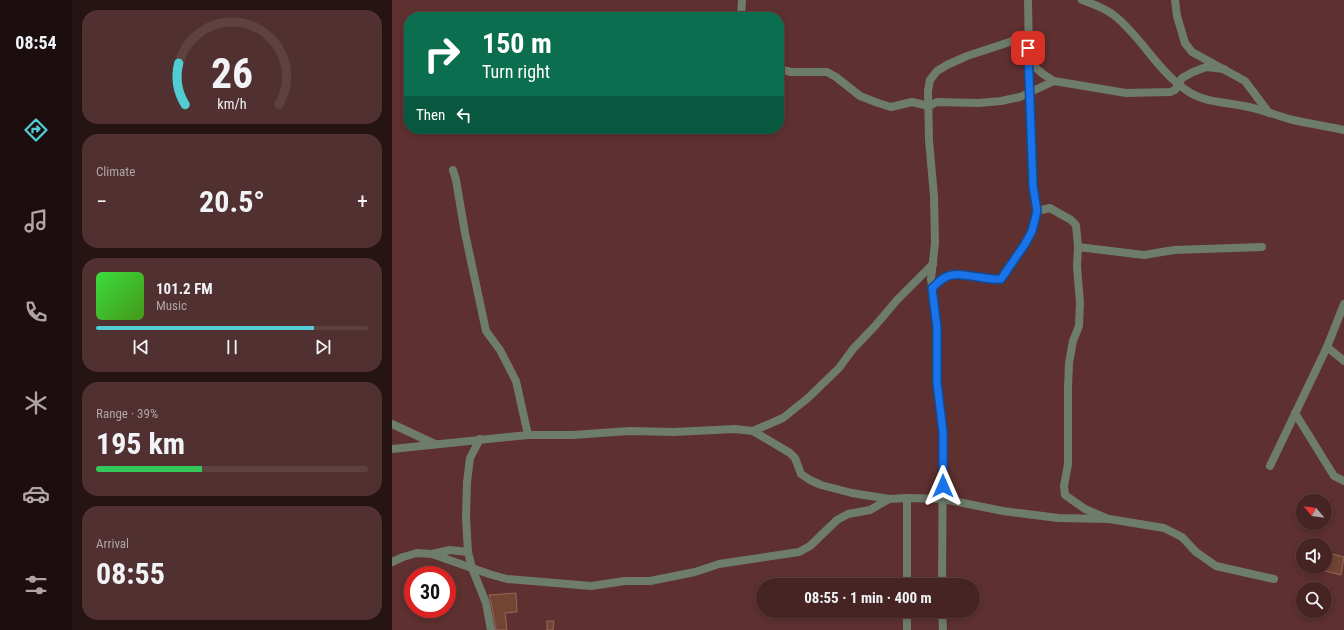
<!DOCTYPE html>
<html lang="en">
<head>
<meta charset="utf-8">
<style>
	:root { --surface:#462424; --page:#503031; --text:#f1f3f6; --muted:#b0a4a6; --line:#5e4141; --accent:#51ccd3 }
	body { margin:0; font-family:"Roboto Condensed",sans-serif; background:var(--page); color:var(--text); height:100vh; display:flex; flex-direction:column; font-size:15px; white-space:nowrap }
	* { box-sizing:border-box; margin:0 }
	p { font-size:13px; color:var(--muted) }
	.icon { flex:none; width:22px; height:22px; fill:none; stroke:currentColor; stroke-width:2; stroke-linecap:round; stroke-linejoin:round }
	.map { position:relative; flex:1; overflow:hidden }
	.drawer { display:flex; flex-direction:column; gap:10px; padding:10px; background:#261414; width:320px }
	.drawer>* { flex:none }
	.top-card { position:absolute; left:12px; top:12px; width:380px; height:122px; border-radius:16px; box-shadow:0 2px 6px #0003,0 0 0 1px var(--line); background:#0b6e4f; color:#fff; overflow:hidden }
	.needle { width:26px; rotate:299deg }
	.controls { position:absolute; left:904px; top:494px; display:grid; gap:8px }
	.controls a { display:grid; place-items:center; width:36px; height:36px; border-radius:50%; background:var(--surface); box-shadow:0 2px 6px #0003,0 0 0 1px var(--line); font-size:20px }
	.speed { position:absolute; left:12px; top:566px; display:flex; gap:8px; font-size:20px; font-weight:700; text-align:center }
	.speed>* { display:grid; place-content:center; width:52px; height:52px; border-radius:50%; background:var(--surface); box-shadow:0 2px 6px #0003,0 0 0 1px var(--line); line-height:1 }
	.speed .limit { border:6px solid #d22; background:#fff; color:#111 }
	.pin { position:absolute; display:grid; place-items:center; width:34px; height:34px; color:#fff; margin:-17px; border-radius:8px; box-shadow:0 2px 6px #0006 }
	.me { position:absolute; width:44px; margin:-22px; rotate:0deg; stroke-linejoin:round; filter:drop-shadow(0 0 3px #0008) }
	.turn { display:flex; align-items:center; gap:14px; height:84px; padding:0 12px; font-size:18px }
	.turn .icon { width:52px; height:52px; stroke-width:2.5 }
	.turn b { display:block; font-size:28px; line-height:34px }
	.then { display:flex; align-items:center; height:38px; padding:0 12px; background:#0003; gap:8px; font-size:15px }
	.big { font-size:30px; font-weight:700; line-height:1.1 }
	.drawer .tile { flex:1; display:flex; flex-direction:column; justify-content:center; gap:6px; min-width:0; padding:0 14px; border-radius:16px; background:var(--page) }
	.drawer .dial { align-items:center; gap:0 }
	.dial svg { height:104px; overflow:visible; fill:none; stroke:var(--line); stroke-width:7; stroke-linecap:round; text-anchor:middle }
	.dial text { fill:var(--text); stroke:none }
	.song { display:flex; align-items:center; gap:12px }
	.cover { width:48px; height:48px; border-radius:6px; background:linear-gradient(135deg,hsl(120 70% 55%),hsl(100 70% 35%)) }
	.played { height:4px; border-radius:2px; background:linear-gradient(90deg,var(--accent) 80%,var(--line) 80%) }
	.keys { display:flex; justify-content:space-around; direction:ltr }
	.heat { display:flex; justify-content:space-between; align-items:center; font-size:22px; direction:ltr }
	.charge { height:6px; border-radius:3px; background:linear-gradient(90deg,#34c759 39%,var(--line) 0) }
	.trip { position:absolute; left:364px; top:578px; width:224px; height:40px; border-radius:20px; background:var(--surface); box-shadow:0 2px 6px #0003,0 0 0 1px var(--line); font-weight:700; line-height:40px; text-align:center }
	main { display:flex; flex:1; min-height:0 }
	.tabs { display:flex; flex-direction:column; width:72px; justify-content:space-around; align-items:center; background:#1c0e0e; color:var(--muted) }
	.tabs .icon { width:28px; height:28px }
	.tabs .selected { color:var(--accent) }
	.tabs b { font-size:18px; color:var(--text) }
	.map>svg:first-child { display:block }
	.building { fill:#714434; stroke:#976757 }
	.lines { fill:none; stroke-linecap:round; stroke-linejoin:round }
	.minor { stroke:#6e7c6b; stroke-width:8 }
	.route-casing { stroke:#114b97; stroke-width:10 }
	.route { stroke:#1a73e8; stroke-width:7 }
</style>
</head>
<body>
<main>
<nav class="tabs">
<b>08:54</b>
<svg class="icon selected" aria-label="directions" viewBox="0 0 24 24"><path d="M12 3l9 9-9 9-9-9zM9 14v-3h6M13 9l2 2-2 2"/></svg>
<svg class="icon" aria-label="music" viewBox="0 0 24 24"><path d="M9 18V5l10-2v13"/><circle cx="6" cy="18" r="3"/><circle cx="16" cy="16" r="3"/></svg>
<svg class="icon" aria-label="phone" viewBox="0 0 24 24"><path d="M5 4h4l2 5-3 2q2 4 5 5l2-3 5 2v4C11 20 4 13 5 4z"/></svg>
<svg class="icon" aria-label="climate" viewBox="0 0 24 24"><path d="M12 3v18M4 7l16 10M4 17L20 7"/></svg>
<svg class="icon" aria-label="car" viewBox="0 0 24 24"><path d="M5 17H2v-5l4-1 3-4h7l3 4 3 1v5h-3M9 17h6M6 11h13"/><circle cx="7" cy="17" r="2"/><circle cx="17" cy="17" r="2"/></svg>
<svg class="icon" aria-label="filters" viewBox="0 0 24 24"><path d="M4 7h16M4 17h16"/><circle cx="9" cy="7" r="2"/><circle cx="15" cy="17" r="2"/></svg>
</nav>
<section class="drawer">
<div class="tile dial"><svg viewBox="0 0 100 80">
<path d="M14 69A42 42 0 1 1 86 69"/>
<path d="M14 69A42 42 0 0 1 9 37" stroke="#51ccd3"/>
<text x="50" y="56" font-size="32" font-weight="700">26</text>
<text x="50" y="72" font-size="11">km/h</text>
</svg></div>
<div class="tile"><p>Climate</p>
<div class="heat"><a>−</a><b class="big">20.5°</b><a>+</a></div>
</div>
<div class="tile">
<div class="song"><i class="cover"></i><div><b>101.2 FM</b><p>Music</p></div></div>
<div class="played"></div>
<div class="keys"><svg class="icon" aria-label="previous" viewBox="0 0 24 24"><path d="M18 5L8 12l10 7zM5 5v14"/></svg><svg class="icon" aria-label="pause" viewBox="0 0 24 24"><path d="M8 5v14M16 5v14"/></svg><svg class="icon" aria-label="next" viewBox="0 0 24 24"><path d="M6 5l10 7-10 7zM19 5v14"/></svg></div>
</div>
<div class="tile"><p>Range · 39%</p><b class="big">195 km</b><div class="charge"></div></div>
<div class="tile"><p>Arrival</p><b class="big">08:55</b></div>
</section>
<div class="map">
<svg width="952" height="630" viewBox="0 0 952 630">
	<rect width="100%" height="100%" fill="#5e3030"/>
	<g class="building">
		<path d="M933 552 952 557 949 575 933 571Z"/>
		<path d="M124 593 125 612 113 613 115 630H104L99 602 97 595Z"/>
		<path d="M155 621H162L161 630H155Z"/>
	</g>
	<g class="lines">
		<g class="minor">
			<path d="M690 0C701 4 713 8 723 16 750 38 765 70 794 90 810 102 832 102 852 106 869 109 885 116 901 120 918 124 935 126 952 130"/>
			<path d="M783 0 785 16 793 43 800 52 853 81 877 113"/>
			<path d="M349 17 350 0"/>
			<path d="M636 61 651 74 662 81 734 93 778 92 783 90 790 78 801 72 814 67 832 69"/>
			<path d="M387 69 399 72H435L444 77 468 96 486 103 499 107 520 102 537 106 545 102 587 103 609 101 628 97 662 81"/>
			<path d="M61 170 64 180 73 233 94 331 108 350 124 381 136 435"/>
			<path d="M645 211 658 208 679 220 684 225 686 247 685 267 688 303 687 326 681 341 677 363 676 388V464L672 486 673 495 693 509 714 518"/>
			<path d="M686 247 752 255 782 250 870 247"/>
			<path d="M540 288C544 285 548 280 552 278 567 269 592 281 609 279L633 244 640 231 645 211 641 186 638 119 636 0"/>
			<path d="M935 347 952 361"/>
			<path d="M903 413 942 476 952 481"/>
			<path d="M0 424 43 444"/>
			<path d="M361 431 391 418 416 398 447 368 461 349 483 326 505 300 541 264"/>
			<path d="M88 439 78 458 75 482 74 518 76 552 80 568 94 603 99 630"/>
			<path d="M0 449 136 435H180L238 431 282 432 343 429 361 431 398 453 403 458 409 474 418 480 429 485 460 493 497 499 515 498 551 499 611 511 666 518 717 519 772 528 790 537 804 552 824 566 882 579"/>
			<path d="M878 466 935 347 952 304"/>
			<path d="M40 554 97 574 115 579 199 586 233 581H258L303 572 327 564 407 552 418 546 445 520 456 514 478 510 497 499"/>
			<path d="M0 562 11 557 25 553 40 554 58 550 76 552"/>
			<path d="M515 585V498"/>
			<path d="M550 585 551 432 545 383V328L539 279 543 243 542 196 537 140 536 91 538 80 545 71 555 65 575 56 636 36"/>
			<path d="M550 611 551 630"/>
			<path d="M515 630V611"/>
		</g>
	</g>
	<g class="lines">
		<defs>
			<path id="route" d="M551 486V432L545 383V328L540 288C544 285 548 280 552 278 567 269 592 281 609 279L633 244 640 231 645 211 641 186 636 48"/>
		</defs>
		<use href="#route" class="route-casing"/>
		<use href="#route" class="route"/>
	</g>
</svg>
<div class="controls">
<a><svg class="needle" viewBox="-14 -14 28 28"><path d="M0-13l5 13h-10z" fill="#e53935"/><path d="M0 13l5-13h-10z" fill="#b0a4a6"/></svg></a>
<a><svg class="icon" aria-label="sound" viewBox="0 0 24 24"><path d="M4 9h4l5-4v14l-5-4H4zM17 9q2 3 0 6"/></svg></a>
<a><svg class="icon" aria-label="search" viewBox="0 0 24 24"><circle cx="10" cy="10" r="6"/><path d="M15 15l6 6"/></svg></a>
</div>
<div class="speed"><div class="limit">30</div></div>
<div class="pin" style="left:636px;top:48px;background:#d93025"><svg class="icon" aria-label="arrive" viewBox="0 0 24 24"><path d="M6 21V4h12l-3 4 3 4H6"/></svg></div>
<svg class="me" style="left:551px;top:486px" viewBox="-20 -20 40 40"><path d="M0-17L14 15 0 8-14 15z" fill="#1a73e8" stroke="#fff" stroke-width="4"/></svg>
<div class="trip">08:55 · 1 min · 400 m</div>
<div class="top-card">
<div class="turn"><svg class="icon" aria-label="right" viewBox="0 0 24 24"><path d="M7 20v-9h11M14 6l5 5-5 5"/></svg><div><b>150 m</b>Turn right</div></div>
<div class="then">Then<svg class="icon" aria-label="left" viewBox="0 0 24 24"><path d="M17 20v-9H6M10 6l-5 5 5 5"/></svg></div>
</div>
</div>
</main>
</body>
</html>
